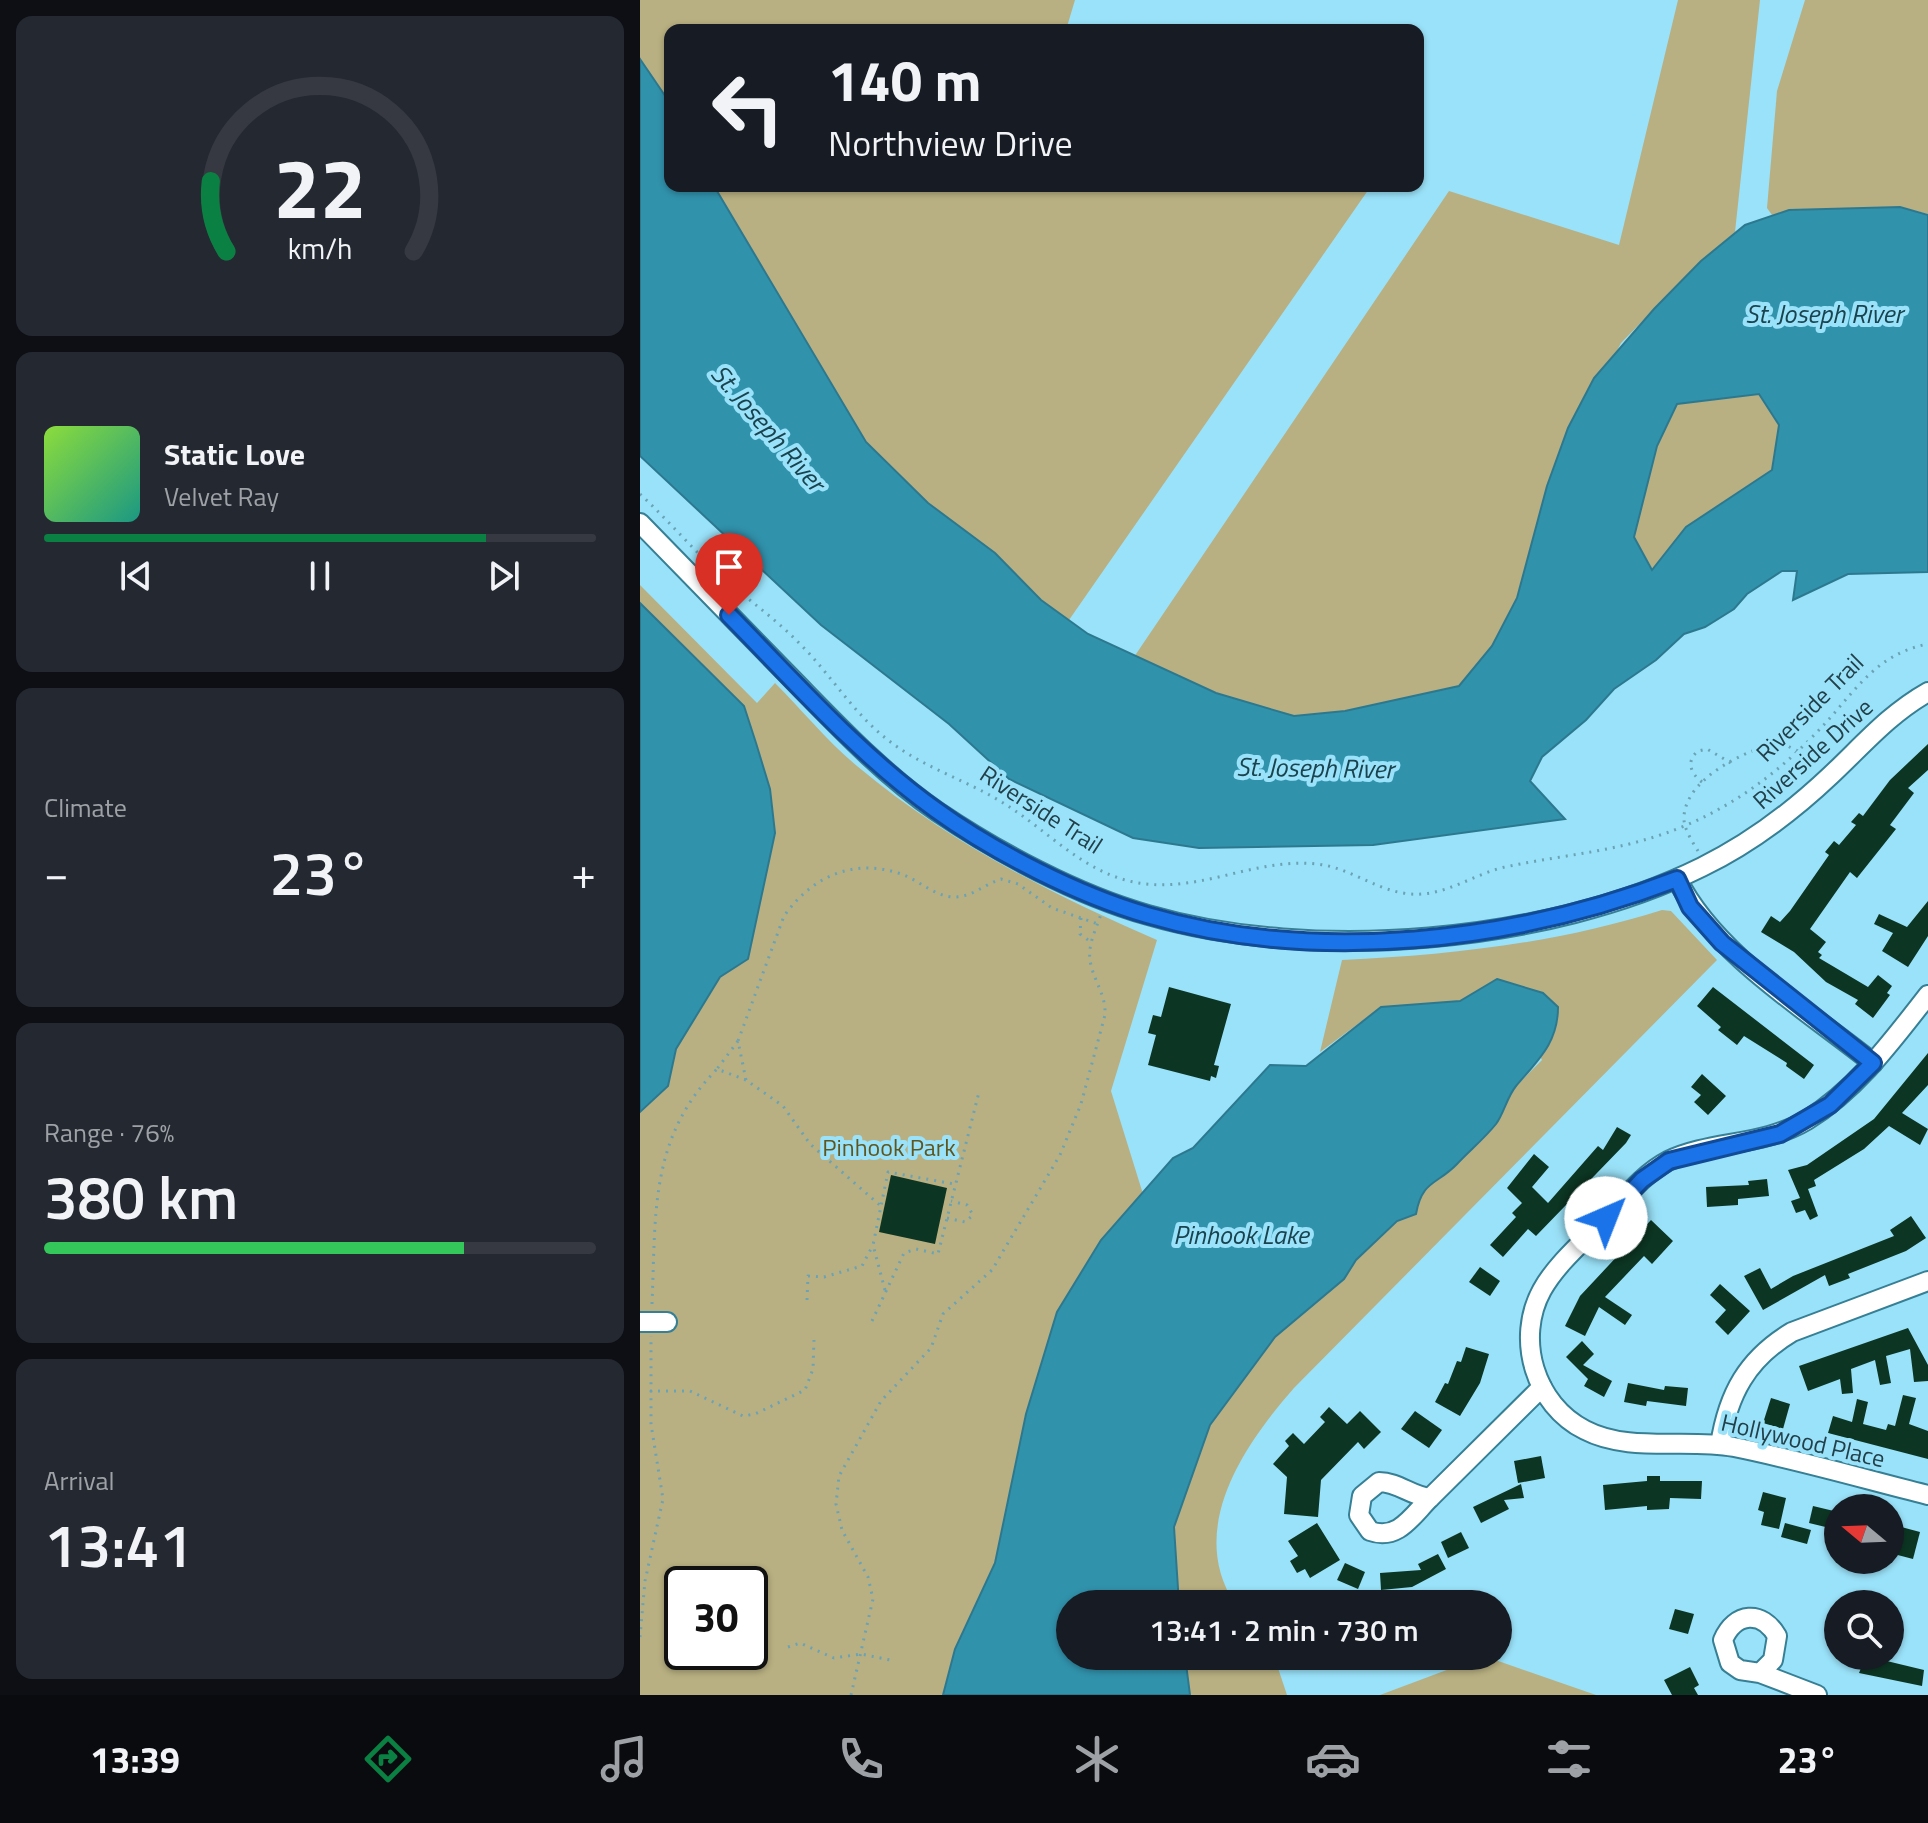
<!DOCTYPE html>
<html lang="en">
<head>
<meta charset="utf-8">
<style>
	:root { --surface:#171b24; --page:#242831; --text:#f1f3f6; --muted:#9ea1a6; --line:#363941; --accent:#0b8043 }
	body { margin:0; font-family:"Titillium Web",sans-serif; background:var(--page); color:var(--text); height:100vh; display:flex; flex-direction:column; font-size:30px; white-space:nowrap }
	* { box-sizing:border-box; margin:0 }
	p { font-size:26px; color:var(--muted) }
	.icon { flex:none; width:44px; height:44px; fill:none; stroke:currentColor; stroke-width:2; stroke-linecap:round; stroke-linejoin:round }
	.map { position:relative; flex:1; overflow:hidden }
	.sheet { display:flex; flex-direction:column; gap:16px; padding:16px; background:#0d0f14; width:640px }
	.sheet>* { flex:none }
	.guide { position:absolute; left:24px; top:24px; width:760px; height:168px; border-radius:16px; box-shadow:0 2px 6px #0004; background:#171b24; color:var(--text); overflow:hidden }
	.needle { width:52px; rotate:289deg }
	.buttons { position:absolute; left:1184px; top:1494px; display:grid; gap:16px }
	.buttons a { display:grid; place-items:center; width:80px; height:80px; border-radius:50%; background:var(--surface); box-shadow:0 2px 6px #0004; font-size:40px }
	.speed { position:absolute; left:24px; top:1566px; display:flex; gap:16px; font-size:40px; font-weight:700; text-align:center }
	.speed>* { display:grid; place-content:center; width:104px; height:104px; border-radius:50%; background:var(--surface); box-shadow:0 2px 6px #0004; line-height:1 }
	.speed .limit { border:4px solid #111; border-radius:12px; background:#fff; color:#111 }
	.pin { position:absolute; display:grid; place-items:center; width:68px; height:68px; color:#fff; margin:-82px -34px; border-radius:50% 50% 50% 0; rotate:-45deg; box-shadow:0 0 8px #0007 }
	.pin .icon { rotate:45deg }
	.me { position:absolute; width:88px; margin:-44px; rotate:44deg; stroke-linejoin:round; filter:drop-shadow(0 0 6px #0008) }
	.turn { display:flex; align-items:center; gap:28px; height:168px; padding:0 32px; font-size:36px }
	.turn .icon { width:104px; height:104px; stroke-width:2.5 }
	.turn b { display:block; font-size:56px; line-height:68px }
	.big { font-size:60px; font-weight:600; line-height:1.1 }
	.sheet .card { flex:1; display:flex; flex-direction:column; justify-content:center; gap:12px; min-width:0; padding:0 28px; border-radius:16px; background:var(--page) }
	.sheet .dial { align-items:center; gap:0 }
	.dial svg { height:208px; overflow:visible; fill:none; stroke:var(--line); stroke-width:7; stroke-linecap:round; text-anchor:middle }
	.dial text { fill:var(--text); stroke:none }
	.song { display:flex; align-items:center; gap:24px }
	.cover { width:96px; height:96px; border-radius:12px; background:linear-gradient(135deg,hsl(90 70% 55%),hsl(170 70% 35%)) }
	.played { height:8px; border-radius:4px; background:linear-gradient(90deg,var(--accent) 80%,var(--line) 80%) }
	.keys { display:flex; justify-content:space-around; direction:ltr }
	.heat { display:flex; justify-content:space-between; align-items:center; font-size:44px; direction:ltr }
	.charge { height:12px; border-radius:6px; background:linear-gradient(90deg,#34c759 76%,var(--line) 0) }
	.trip { position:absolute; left:416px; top:1590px; width:456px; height:80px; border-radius:40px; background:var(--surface); box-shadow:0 2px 6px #0004; font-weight:600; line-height:80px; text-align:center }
	.dock { display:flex; height:128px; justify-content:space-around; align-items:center; background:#090b0e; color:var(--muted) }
	.dock .icon { width:56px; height:56px }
	.dock .selected { color:var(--accent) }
	.dock b { font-size:36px; color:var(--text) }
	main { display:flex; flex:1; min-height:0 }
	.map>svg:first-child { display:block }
	.green { fill:#b8b082; fill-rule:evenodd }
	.water { fill:#3192ac; stroke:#2c798f; stroke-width:2; fill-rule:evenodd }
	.building { fill:#0c3623 }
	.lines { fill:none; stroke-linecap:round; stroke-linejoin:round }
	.minor-casing { stroke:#367f94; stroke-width:22 }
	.path { stroke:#6ba3b5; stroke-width:3; stroke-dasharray:2 6; stroke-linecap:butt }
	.minor { stroke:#fff; stroke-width:18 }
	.route-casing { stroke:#114b97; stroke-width:20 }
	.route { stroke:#1a73e8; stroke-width:14 }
	.labels { text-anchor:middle; stroke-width:8; stroke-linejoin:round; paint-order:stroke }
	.street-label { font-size:24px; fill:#22404a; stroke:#9ae2f9 }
	.park-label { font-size:24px; fill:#5f561f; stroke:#9ae2f9 }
	.water-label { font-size:26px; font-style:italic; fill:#19434f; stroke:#9ae2f9 }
</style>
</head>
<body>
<main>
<section class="sheet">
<div class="card dial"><svg viewBox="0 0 100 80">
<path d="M14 69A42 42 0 1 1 86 69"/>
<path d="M14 69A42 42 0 0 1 8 42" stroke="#0b8043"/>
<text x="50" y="56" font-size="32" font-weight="700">22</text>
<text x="50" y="72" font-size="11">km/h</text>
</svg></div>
<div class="card">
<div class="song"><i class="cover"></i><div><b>Static Love</b><p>Velvet Ray</p></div></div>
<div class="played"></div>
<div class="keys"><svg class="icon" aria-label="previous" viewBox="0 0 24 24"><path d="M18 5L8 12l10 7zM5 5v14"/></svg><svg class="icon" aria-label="pause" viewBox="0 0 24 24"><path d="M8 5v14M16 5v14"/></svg><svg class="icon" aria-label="next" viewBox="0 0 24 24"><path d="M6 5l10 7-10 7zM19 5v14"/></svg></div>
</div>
<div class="card"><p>Climate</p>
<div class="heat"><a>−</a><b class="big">23°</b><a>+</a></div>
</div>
<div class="card"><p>Range · 76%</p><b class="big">380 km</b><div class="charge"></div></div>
<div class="card"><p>Arrival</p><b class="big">13:41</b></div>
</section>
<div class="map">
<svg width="1288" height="1695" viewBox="0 0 1288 1695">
	<rect width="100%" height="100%" fill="#9ae2f9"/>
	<g class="green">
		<path d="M0 0H435L426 30H30V103L0 59Z"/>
		<path d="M1038 0H1120L1095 232 1061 261 981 343 907 486 877 598 852 646 819 686 704 711 654 716 576 693 494 657 809 191 979 245Z"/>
		<path d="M1165 0H1288V214L1260 207 1149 210 1132 215 1127 208 1137 91Z"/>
		<path d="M74 186H731L429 620 401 600 355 553 288 503 226 442Z"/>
		<path d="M1119 394 1139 425 1132 470 1046 527 1013 570 994 537 1017 446 1037 403Z"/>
		<path d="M0 585 117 703 135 683C162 710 187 741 217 766 308 842 409 893 517 940L471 1091 503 1194 461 1240 417 1312 386 1414 355 1563 315 1649 303 1695H0V1112L28 1086 36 1049 80 977 108 959 104 706 0 603ZM42 1584H110V1652H42Z"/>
		<path d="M1022 910 1031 911 1077 960 654 1388C604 1445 546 1529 595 1604H539L534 1527 570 1425 635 1337 704 1279 716 1260 757 1220 776 1214 780 1195 800 1174 810 1171 857 1123 874 1088 902 1060 857 979 820 1001 741 1007 680 1052 702 960C811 955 918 943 1022 910Z"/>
		<path d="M545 1656H634L647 1695H550Z"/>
		<path d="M844 1656 956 1695H740Z"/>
	</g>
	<g class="water">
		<path d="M0 59 30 103V186H74L226 442 288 503 355 553 401 600 448 634 576 693 654 716 705 711 819 686 852 646 877 598 907 486 928 428 954 378 1014 309 1061 261 1105 225 1149 210 1260 207 1288 215V572L1208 574 1153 600 1157 571H1142L1107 594 1094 609 1065 627 1044 634 1016 660 974 689 946 720 902 757 890 781 925 819 733 845 559 848 493 838 369 779 309 724 181 625 0 456ZM1119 394 1139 425 1132 470 1046 527 1012 570 994 537 1017 446 1037 404Z"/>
		<path d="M0 603 104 706 116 743 130 789 135 833 108 959 80 977 36 1049 28 1086 0 1112Z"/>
		<path d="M857 979 903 993 918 1007C918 1043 898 1060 876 1086 867 1097 864 1113 856 1124 844 1139 829 1151 817 1164 797 1185 782 1180 776 1214L757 1221 716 1260 704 1279 635 1337 570 1425 534 1527 539 1604H430V1656H545L550 1695H303L315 1649 355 1563 386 1414 417 1312 461 1240 533 1158 553 1148 630 1065 666 1066 741 1007 820 1001Z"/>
	</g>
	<g class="building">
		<path d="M1288 744V770L1268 788 1274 793 1250 825 1256 829 1217 878 1210 872 1170 929 1186 942 1178 952 1182 955 1179 958 1228 987 1238 975 1252 986 1247 993 1250 995 1233 1018 1215 1004 1218 1000 1186 982 1154 952 1121 932 1131 916 1140 922 1150 911 1189 855 1185 852 1194 841 1199 845 1216 825 1211 822 1219 813 1223 816 1250 780Z"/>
		<path d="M1288 901V936L1268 967 1242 951 1253 933 1234 924 1239 914 1267 927Z"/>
		<path d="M529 987 591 1004 574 1065 579 1066 576 1078 571 1076 570 1081 508 1065 516 1035 508 1033 513 1015 521 1017Z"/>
		<path d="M1073 987 1174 1065 1164 1079 1146 1066 1147 1063 1104 1036 1097 1045 1078 1030 1081 1027 1057 1006Z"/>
		<path d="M1288 1053V1085L1262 1113 1288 1129 1280 1145 1249 1126 1224 1149 1174 1180 1176 1186 1168 1189 1178 1216 1170 1220 1165 1210 1156 1213 1151 1201 1160 1198 1148 1170 1167 1165 1234 1119Z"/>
		<path d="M1062 1074 1086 1096 1068 1115 1054 1102 1061 1095 1051 1087Z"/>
		<path d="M977 1127 991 1135 986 1143 896 1236 888 1229 863 1257 850 1245 876 1217 872 1213 882 1203 867 1188 894 1154 909 1167 892 1187 908 1203 958 1146 963 1150Z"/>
		<path d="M251 1175 307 1188 295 1244 239 1232Z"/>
		<path d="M1127 1179 1129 1196 1098 1199V1205L1067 1207 1066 1187 1109 1185 1108 1181Z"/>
		<path d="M1271 1216 1286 1238 1266 1251 1208 1274 1210 1278 1189 1286 1185 1275 1123 1310 1104 1276 1120 1268 1131 1289 1153 1276 1254 1236 1250 1230Z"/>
		<path d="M1011 1220 1033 1241 1012 1264 1004 1256 965 1297 992 1315 985 1325 959 1307 945 1336 925 1326 940 1296Z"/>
		<path d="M840 1267 860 1281 850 1296 829 1282Z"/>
		<path d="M1080 1284 1110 1311 1088 1335 1075 1322 1086 1310 1070 1295Z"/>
		<path d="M1268 1328 1288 1365V1381L1274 1382 1270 1349 1246 1356 1251 1383 1240 1385 1235 1360 1211 1369 1213 1393 1202 1394 1200 1379 1168 1391 1159 1366Z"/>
		<path d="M942 1341 954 1354 943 1365 972 1381 964 1397 944 1386 948 1379 926 1357Z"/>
		<path d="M826 1347 849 1354 840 1383 820 1416 795 1402 805 1383 808 1384 817 1361 821 1362Z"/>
		<path d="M988 1383 1024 1390 1025 1386 1048 1388 1046 1406 1007 1401 1006 1406 984 1402Z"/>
		<path d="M1263 1395 1276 1398 1269 1424 1288 1431V1459L1188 1433 1193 1416 1212 1422 1217 1399 1228 1402 1223 1424 1246 1430 1248 1424 1255 1426Z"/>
		<path d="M1131 1398 1150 1404 1143 1429 1123 1423Z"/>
		<path d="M689 1407 707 1424 720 1411 741 1432 724 1449 718 1442 681 1480 678 1517 644 1514 647 1477 633 1464 649 1446 645 1441 653 1433 664 1444 685 1422 680 1417Z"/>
		<path d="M775 1411 802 1430 789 1448 761 1429Z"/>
		<path d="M901 1456 905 1478 878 1483 874 1461Z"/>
		<path d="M1007 1476H1020V1481H1062L1061 1499 1030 1498 1029 1509 1007 1510V1506L965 1510 963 1485 1007 1481Z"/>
		<path d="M881 1484 884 1498 864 1500 869 1509 841 1523 833 1507Z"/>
		<path d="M1123 1492 1146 1498 1139 1529 1121 1525 1124 1512 1118 1510Z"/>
		<path d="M1173 1506 1198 1512V1530L1169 1523Z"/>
		<path d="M677 1523 700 1560 670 1578 665 1569 657 1573 650 1561 658 1556 648 1541Z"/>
		<path d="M1145 1523 1171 1530 1167 1544 1141 1537Z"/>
		<path d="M1250 1524 1280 1532 1273 1559 1250 1553Z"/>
		<path d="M821 1532 829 1548 808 1558 801 1542Z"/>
		<path d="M798 1554 806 1569 772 1587 741 1590 740 1573 781 1570 778 1564Z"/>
		<path d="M705 1563 725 1572 718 1589 697 1580Z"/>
		<path d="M1035 1609 1054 1614 1048 1634 1029 1629Z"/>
		<path d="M1226 1656 1284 1670 1282 1686 1219 1673Z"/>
		<path d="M1050 1667 1059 1685 1054 1688 1058 1695H1032L1024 1680Z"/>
	</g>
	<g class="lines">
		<defs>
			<g id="minor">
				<path d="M0 523C51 575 102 628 153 680 199 727 244 775 298 812 359 853 437 895 508 915 673 963 908 943 1062 867 1109 844 1153 811 1191 775 1223 745 1249 714 1288 692"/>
				<path d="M1037 879C1075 955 1167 1010 1233 1063"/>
				<path d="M1288 995C1252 1041 1217 1089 1167 1120 1122 1147 1072 1140 1028 1161 1003 1174 985 1198 966 1218 945 1240 917 1263 902 1290 875 1339 895 1405 945 1430 989 1453 1046 1438 1094 1447 1159 1460 1224 1479 1288 1495"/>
				<path d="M0 1322H27"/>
				<path d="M1080 1445C1088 1394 1107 1359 1152 1332L1288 1281"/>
				<path d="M739 1482C758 1482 771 1496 790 1498 772 1516 758 1541 730 1531L719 1515 722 1496Z"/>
				<path d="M790 1498 902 1387"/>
				<path d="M1120 1673 1133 1660 1137 1636C1122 1610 1095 1612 1083 1640L1090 1663 1100 1670 1120 1673 1177 1695"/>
			</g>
		</defs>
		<use href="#minor" class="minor-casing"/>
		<g class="path">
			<path d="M0 494C30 522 56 553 86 580 111 602 138 621 161 645 192 676 213 713 248 740 286 770 334 782 374 810 411 835 444 870 489 881 555 897 612 857 677 864 707 867 733 888 763 893 801 900 830 875 865 867 931 853 984 852 1049 824 1099 802 1141 770 1178 731 1213 695 1234 654 1288 644"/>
			<path d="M1062 782C1050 773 1046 761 1058 751L1067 749 1091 763"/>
			<path d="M1058 851C1052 841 1043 828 1044 816 1047 777 1107 750 1139 742L1158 751 1165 776"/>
			<path d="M441 918 440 934 451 942"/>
			<path d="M98 1041 77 1069 106 1080 143 1106 170 1144 242 1207"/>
			<path d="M106 1080 98 1041 144 916C173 875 216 857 264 875 281 882 296 897 315 897 332 897 345 884 361 879L378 884 412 908 458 924"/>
			<path d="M307 1218 325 1222 333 1215 327 1205 311 1201"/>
			<path d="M245 1290 233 1245 248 1172 314 1184"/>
			<path d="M167 1300 168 1276 184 1277 222 1266 233 1245"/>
			<path d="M12 1304C16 1214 9 1138 77 1069"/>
			<path d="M232 1321 264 1253 276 1249 298 1254 339 1092"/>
			<path d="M10 1391H50L103 1416 115 1414 165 1390 173 1369 174 1340"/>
			<path d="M0 1637 5 1581 23 1499 11 1424V1336"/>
			<path d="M148 1647 160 1643 194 1658 221 1654 255 1661"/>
			<path d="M211 1695 233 1599 228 1577 202 1530 196 1504 199 1476 241 1401 291 1348 303 1314 352 1270 420 1155 441 1104 465 1015C466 995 455 983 451 965 446 947 456 930 461 914"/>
		</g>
		<use href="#minor" class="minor"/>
	</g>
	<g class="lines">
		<defs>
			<path id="route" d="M89 615C155 682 219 755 296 810 354 852 438 895 507 915 677 965 874 942 1037 879L1050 907 1082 943 1233 1063 1190 1105 1140 1134 1029 1161 1002 1180 966 1218"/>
		</defs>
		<use href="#route" class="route-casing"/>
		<use href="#route" class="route"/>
	</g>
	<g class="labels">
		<g class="street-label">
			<text transform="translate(1170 708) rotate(-45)" y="8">Riverside Trail</text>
			<text transform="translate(1173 754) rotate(-42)" y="8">Riverside Drive</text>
			<text transform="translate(401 810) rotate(33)" y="8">Riverside Trail</text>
			<text transform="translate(1163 1441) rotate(13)" y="8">Hollywood Place</text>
		</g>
		<g class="park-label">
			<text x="249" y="1156">Pinhook Park</text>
		</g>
		<g class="water-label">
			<text x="1184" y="323">St. Joseph River</text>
			<text transform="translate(128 428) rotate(49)" y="9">St. Joseph River</text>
			<text transform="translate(675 768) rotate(1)" y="9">St. Joseph River</text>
			<text x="601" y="1244">Pinhook Lake</text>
		</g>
	</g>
</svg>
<div class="buttons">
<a><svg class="needle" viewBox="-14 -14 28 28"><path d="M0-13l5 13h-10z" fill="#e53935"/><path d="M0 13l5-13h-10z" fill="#9ea1a6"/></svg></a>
<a><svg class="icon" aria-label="search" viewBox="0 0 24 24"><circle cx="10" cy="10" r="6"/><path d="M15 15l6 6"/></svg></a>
</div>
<div class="speed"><div class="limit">30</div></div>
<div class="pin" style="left:89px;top:615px;background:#d93025"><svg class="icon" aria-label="arrive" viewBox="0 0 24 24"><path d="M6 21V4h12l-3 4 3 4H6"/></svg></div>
<svg class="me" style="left:966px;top:1218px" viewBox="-20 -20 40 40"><circle r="19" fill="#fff"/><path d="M0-13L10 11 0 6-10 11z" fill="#1a73e8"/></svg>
<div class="trip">13:41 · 2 min · 730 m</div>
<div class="guide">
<div class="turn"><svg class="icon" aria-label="left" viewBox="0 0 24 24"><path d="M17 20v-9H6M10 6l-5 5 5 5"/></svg><div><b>140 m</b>Northview Drive</div></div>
</div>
</div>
</main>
<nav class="dock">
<b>13:39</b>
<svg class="icon selected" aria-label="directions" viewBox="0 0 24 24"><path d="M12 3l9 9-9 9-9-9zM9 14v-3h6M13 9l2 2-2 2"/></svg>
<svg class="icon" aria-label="music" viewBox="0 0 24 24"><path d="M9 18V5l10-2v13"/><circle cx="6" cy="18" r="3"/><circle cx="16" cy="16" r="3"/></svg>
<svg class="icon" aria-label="phone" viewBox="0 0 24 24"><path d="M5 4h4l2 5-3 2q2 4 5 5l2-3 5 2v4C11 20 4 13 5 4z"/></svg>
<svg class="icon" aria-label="climate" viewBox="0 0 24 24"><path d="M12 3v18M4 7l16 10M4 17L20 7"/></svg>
<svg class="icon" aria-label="car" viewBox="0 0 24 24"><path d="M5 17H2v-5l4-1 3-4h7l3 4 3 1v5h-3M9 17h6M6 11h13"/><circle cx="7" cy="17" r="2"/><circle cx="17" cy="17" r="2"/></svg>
<svg class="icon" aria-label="filters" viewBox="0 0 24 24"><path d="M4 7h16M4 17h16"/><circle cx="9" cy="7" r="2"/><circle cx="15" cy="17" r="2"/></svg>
<b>23°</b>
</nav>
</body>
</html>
